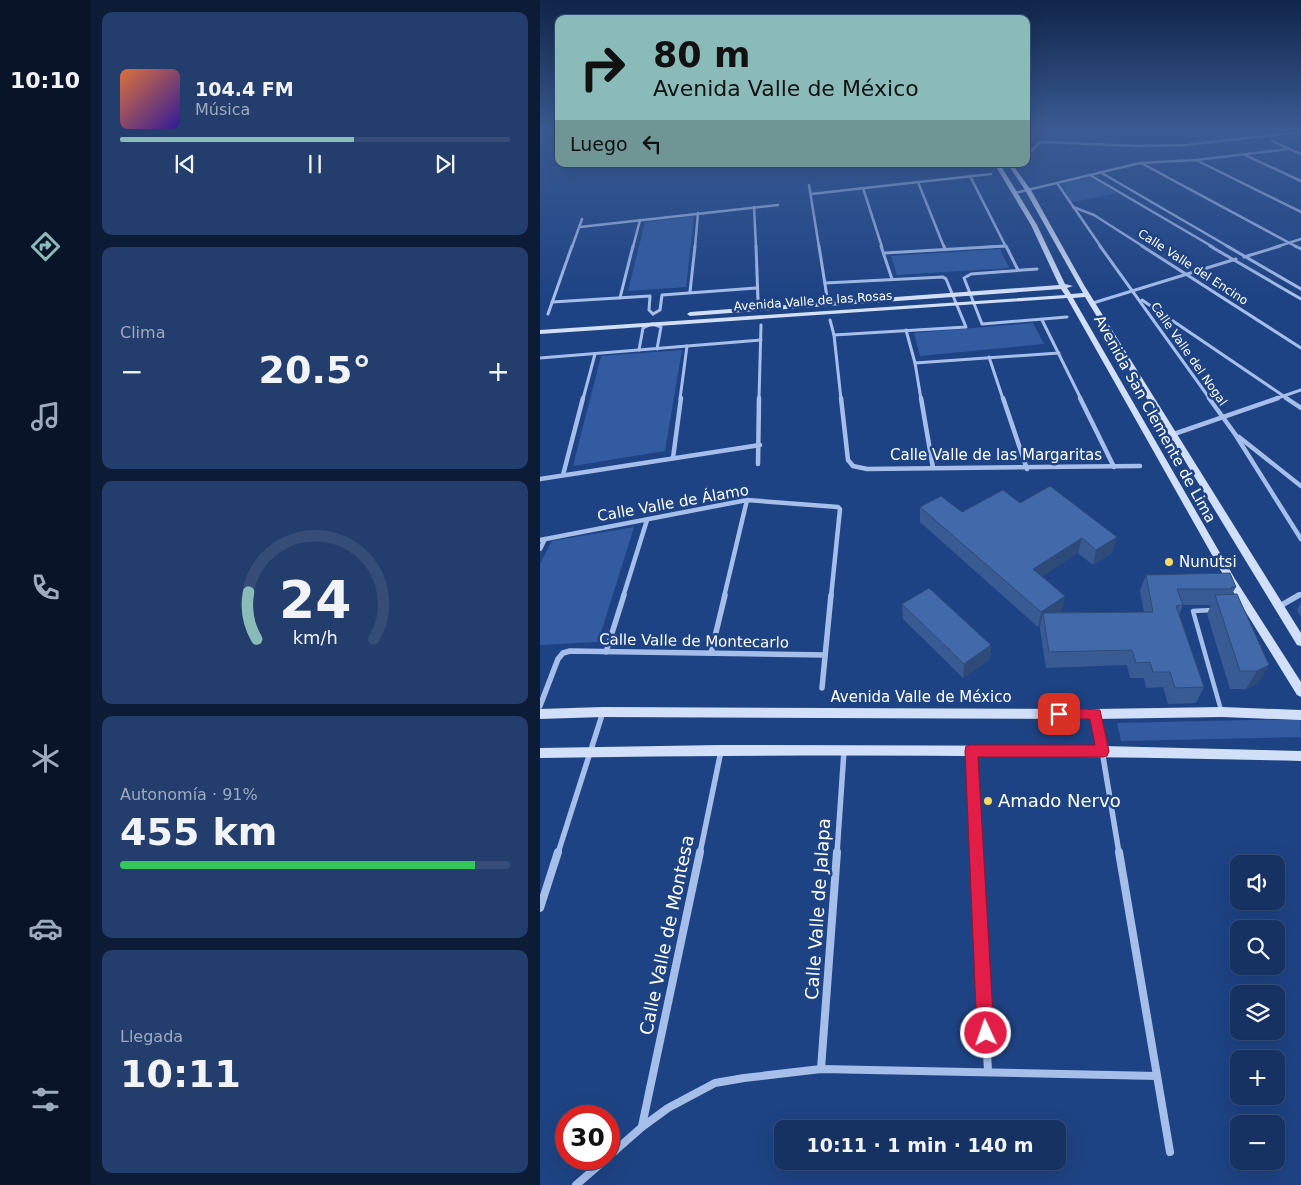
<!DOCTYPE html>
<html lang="es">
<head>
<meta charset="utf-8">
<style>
	:root { --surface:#163263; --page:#233e6c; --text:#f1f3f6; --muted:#9eaabe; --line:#354d78; --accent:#8bbbb9 }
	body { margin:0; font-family:"DejaVu Sans",sans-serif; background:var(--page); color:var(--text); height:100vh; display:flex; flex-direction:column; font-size:19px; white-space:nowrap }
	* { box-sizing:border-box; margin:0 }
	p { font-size:16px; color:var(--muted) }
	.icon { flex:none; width:28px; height:28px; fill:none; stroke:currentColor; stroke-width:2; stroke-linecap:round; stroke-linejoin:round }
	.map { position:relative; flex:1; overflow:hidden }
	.sheet { display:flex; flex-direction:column; gap:12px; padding:12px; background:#0c1c36; width:450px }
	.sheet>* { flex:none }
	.guide { position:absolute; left:15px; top:15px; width:475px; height:152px; border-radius:10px; box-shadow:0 5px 20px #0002,0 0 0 1px var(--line); background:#8bbbb9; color:#111; overflow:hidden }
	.tools { position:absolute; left:690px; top:855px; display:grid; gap:10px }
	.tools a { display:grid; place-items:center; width:55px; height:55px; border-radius:10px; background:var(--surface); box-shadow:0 5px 20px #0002,0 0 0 1px var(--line); font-size:25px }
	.speed { position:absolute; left:15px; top:1105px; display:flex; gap:10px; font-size:25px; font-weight:700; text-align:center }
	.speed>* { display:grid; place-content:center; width:65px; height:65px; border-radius:50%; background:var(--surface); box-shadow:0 5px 20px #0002,0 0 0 1px var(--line); line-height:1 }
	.speed .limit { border:8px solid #d22; background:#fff; color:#111 }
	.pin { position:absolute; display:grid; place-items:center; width:42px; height:42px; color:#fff; margin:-21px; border-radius:10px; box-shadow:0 2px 8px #0006 }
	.me { position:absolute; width:55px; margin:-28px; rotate:357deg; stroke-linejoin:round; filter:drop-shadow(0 0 4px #0008) }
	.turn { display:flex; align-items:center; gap:18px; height:105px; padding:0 15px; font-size:22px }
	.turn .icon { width:65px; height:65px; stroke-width:2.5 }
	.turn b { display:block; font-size:35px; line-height:42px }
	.then { display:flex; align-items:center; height:48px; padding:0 15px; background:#0003; gap:10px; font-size:19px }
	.big { font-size:38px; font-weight:800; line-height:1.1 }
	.sheet .widget { flex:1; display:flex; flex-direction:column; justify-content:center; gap:8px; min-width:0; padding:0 18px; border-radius:10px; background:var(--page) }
	.sheet .dial { align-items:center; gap:0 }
	.dial svg { height:130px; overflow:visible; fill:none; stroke:var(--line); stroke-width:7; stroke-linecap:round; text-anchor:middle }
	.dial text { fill:var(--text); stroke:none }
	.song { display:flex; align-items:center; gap:15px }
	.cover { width:60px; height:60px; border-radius:8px; background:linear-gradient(135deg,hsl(20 70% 55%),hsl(250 70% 35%)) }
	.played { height:5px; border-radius:2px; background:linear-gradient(90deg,var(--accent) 60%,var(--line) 60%) }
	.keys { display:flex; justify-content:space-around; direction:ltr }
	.heat { display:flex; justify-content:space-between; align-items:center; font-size:28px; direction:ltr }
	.charge { height:8px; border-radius:4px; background:linear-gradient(90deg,#34c759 91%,var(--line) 0) }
	.trip { position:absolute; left:234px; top:1120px; width:292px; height:50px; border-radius:10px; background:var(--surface); box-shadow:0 5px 20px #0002,0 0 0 1px var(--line); font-weight:800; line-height:50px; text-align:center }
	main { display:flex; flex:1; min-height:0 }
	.dock { display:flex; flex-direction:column; width:90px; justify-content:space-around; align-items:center; background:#091428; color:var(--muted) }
	.dock .icon { width:35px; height:35px }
	.dock .current { color:var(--accent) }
	.dock b { font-size:22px; color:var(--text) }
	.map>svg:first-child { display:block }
	.green { fill:#325ba2 }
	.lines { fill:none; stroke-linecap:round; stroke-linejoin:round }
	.lane { stroke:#a6bfea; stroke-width:4.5 }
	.street-far4 { stroke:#a6bfea; stroke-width:2.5 }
	.street-far3 { stroke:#a6bfea; stroke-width:3 }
	.street-far2 { stroke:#a6bfea; stroke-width:4.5 }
	.street-far1 { stroke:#a6bfea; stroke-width:5.5 }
	.street { stroke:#a6bfea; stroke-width:8 }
	.secondary { fill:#d1dff8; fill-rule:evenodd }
	.wall { fill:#395b93 }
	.shaded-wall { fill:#2e4a78 }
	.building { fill:#426aab; stroke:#2e4a78 }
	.route { fill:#e11d48; stroke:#92132f }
	.poi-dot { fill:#f9d965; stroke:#1e4384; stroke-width:2 }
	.labels { text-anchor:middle; stroke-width:5; stroke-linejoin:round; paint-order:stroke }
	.far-street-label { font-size:12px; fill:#fff; stroke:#1e4384 }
	.street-label { font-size:15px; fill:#fff; stroke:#1e4384 }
	.poi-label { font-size:15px; fill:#fff; stroke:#1e4384; text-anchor:start }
	.near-poi-label { font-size:18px; fill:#fff; stroke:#1e4384; text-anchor:start }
	.near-street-label { font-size:18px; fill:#fff; stroke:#1e4384 }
</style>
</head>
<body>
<main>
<nav class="dock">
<b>10:10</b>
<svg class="icon current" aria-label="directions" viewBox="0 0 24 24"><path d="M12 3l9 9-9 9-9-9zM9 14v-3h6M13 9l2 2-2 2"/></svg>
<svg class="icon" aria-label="music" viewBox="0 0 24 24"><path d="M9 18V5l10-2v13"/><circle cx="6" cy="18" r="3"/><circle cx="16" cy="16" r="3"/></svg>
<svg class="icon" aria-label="phone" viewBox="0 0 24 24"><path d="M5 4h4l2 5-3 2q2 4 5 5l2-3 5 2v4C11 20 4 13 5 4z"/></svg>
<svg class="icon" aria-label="climate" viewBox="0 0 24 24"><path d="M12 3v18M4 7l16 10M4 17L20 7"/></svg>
<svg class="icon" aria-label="car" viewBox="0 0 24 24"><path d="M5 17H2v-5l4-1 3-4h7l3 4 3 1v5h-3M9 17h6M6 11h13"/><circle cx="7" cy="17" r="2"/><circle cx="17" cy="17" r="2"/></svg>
<svg class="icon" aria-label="filters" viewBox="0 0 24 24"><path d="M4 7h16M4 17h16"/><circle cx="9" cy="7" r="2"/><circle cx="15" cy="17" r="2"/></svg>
</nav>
<section class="sheet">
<div class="widget">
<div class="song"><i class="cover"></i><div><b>104.4 FM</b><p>Música</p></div></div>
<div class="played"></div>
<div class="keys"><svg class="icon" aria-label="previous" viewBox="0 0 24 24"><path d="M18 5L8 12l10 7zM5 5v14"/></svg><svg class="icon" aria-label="pause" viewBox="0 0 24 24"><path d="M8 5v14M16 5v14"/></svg><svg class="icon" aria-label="next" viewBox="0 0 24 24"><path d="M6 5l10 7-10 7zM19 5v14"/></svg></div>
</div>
<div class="widget"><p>Clima</p>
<div class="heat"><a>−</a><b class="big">20.5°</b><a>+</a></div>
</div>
<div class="widget dial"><svg viewBox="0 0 100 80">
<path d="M14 69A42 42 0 1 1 86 69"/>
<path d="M14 69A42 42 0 0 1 9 40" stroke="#8bbbb9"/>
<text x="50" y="56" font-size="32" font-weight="700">24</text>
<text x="50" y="72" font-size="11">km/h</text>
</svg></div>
<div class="widget"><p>Autonomía · 91%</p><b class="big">455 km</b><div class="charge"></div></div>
<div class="widget"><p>Llegada</p><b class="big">10:11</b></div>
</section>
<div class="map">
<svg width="761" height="1185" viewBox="0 0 761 1185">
	<rect width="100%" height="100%" fill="#1e4384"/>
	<g class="green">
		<path d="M551 177 577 193 534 202 529 199 522 183Z"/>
		<path d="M154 216 146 287 88 291 105 222Z"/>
		<path d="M460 249 469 268 357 275 351 256Z"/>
		<path d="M493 323 504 344 380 356 374 333Z"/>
		<path d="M142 350 125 451 33 466 61 356Z"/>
		<path d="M94 527 58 642 0 645V564L12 541Z"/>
		<path d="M760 719 761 737 581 741 577 723Z"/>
	</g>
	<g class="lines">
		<path class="lane" d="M673 610 653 611 681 710"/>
		<g class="street-far4">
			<path d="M732 141 761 154"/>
			<path d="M705 155 761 181"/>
			<path d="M486 156 499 143 504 142 598 146 645 145 761 132"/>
			<path d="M656 160 761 212"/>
			<path d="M601 163 757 247"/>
			<path d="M560 172 689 247"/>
			<path d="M550 175 673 247"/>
			<path d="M430 176 466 247"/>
			<path d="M378 182 404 247"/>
			<path d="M517 183 561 247"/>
			<path d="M269 185 279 247"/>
			<path d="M323 188 342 247"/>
			<path d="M475 193 600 163 656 160 749 149"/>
			<path d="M271 194 451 174"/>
			<path d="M214 207 216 247"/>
			<path d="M533 207 554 215 604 247"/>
			<path d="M40 227 238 205"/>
			<path d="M32 247 42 219"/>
			<path d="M93 247 100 220"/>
			<path d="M155 247 158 213"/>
			<path d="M448 247 465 246"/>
			<path d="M736 247 761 239"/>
		</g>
		<g class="street-far3">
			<path d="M216 246 218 300"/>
			<path d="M279 246 287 297"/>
			<path d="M341 246 352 279"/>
			<path d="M404 246 405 249"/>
			<path d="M466 246 478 270"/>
			<path d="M560 246 670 399"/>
			<path d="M602 246 761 348"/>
			<path d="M670 246 761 299"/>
			<path d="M687 246 761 289"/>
			<path d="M755 246 761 249"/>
			<path d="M345 253 465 246"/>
			<path d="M704 257 740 246"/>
			<path d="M497 269 431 274 424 278 442 324 527 317"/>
			<path d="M285 283 403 277 406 279 426 327 294 335"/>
			<path d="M150 292 155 246"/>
			<path d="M80 298 93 246"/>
			<path d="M602 300 748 399"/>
			<path d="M12 302 110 296 109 310 113 314"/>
			<path d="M553 303 696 259"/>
			<path d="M8 314 32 246"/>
			<path d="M113 314 120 310 122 295 216 288"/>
			<path d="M290 320 294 335 301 399"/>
			<path d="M502 320 541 399"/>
			<path d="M113 324 121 327 117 349"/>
			<path d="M366 330 375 363 381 399"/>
			<path d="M99 350 103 328 112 324"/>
			<path d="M449 357 463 399"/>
			<path d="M0 358 221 340"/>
			<path d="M375 363 519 353"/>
			<path d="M43 399 55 354"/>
			<path d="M140 399 147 346"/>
			<path d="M219 399 221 325"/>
			<path d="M735 399 761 390"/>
		</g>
		<g class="street-far2">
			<path d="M301 398 308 460 313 466 327 469 600 466"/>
			<path d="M381 398 393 468"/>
			<path d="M463 398 487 469"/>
			<path d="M540 398 574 467"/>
			<path d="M669 398 695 434 761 539"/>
			<path d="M746 398 761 408"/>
			<path d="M634 434 738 398"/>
			<path d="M699 437 761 486"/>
			<path d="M133 458 141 398"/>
			<path d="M218 464 219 398"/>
			<path d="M23 475 43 398"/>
			<path d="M0 479 220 445"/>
			<path d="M0 540 207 500 298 507 300 509 291 597"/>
			<path d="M0 549 5 539"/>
			<path d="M83 597 107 520"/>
			<path d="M184 597 207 500"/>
			<path d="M756 597 761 594"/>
		</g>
		<g class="street-far1">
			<path d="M740 606 759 595"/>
			<path d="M66 652 84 595"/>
			<path d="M171 653 185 595"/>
			<path d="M282 688 291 595"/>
			<path d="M0 706 18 659 23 653 30 651 285 655"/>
			<path d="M556 714 579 853"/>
			<path d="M431 751 436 853"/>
			<path d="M18 853 63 712"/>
			<path d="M160 853 181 751"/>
			<path d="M297 853 304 751"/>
		</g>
		<g class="street">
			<path d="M436 852 448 1071"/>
			<path d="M579 852 630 1152"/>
			<path d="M0 908 18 852"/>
			<path d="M281 1069 297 852"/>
			<path d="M102 1126 160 852"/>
			<path d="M69 1156 102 1127 128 1108 175 1083 204 1078 281 1069 617 1076"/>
			<path d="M36 1185 66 1159"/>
		</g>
		<g class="secondary">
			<path d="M457 164H472L491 190 544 285 761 633V646L757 645 545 297 533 298 695 579 761 682V697L757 695 689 585 527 298 0 334V330L525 295 521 289 150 316 147 314 150 312 519 285 491 225 455 165ZM461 166H469L485 190 543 293 531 294 527 288 533 286 525 284 497 225Z"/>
			<path d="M63 707 556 709 682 707 761 710V720L682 717 556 719 63 717 0 719V709Z"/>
			<path d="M181 745 563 746 761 751V761C507 755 254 754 0 758V748Z"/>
		</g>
	</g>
	<g class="wall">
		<path d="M480 503 573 552 553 565 538 553 502 576 522 610 519 612H604L600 591 606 575 696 587 692 594 729 665 718 683 706 689H690L667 614 671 605H643L639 615 664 687 656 703 628 704 623 687 606 688 604 678H590L587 665 506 668 500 629V625L498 627 380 522V507L422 512Z"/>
		<path d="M761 602V617L757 610Z"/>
		<path d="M362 604 451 645 450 659 423 678 363 619Z"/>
	</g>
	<g class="shaded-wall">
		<path d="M577 537 573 552 553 565 556 550Z"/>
		<path d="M542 538 538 553 491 584 493 569Z"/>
		<path d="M525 596 522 610 504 622 503 613 500 625 498 627 501 612Z"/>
		<path d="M451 645 450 659 423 678 424 664Z"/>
		<path d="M729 665 718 683 706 689 717 671Z"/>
	</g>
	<g class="building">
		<path d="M510 486 577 537 556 550 542 538 493 569 525 596 501 612 380 507 401 496 422 512 463 490 480 503Z"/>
		<path d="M690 573 696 587H691L692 589H637L643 605 636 606 664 687 635 688 630 672H613L610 662 596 663 592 650 509 652 503 613 613 612 606 575Z"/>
		<path d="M389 588 451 645 424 664 362 604Z"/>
		<path d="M697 594 729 665 717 671H700L675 595Z"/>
	</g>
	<linearGradient id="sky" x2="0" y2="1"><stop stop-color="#102549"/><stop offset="0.44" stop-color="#3b5b94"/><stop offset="1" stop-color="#3b5b94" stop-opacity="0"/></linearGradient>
	<rect width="761" height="295" fill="url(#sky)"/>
	<path class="route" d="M519 708 560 710 569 751 567 756 563 757H438L454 1033 452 1039 446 1042 440 1039 437 1033 425 751 426 746 431 745H555L550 719 514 718 512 714 514 710Z"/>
	<g class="poi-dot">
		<circle cx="629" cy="562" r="5"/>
		<circle cx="448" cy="801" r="5"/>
	</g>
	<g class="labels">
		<g class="far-street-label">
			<text transform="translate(653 267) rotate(33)" y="4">Calle Valle del Encino</text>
			<text transform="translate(273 301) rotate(-4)" y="4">Avenida Valle de las Rosas</text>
			<text transform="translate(649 354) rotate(55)" y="4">Calle Valle del Nogal</text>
		</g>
		<g class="street-label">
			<text transform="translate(615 419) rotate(61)" y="5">Avenida San Clemente de Lima</text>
			<text x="456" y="460">Calle Valle de las Margaritas</text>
			<text transform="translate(133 503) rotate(-10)" y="5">Calle Valle de Álamo</text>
			<text transform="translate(154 641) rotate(1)" y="5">Calle Valle de Montecarlo</text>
			<text x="381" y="702">Avenida Valle de México</text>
		</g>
		<g class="poi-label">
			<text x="639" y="567">Nunutsi</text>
		</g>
		<g class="near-poi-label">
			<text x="458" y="807">Amado Nervo</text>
		</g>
		<g class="near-street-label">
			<text transform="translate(278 909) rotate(-86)" y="6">Calle Valle de Jalapa</text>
			<text transform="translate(127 935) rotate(-78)" y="6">Calle Valle de Montesa</text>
		</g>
	</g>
</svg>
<div class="tools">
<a><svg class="icon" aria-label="sound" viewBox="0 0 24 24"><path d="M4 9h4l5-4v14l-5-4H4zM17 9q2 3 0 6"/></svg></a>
<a><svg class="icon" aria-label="search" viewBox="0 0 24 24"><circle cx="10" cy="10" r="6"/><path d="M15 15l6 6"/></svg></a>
<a><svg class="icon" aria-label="layers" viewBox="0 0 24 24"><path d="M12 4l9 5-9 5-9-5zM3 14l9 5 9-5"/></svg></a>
<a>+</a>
<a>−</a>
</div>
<div class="speed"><div class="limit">30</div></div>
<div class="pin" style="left:519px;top:714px;background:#d93025"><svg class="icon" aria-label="arrive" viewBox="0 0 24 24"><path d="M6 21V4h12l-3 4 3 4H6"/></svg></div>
<svg class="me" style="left:446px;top:1033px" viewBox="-20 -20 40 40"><circle r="17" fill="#e11d48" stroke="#fff" stroke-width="3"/><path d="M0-11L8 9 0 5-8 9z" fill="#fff"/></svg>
<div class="trip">10:11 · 1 min · 140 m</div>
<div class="guide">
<div class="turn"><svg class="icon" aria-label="right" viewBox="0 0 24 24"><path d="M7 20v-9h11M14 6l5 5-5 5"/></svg><div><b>80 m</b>Avenida Valle de México</div></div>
<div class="then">Luego<svg class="icon" aria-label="left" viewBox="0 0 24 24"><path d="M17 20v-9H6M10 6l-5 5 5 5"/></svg></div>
</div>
</div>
</main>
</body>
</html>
